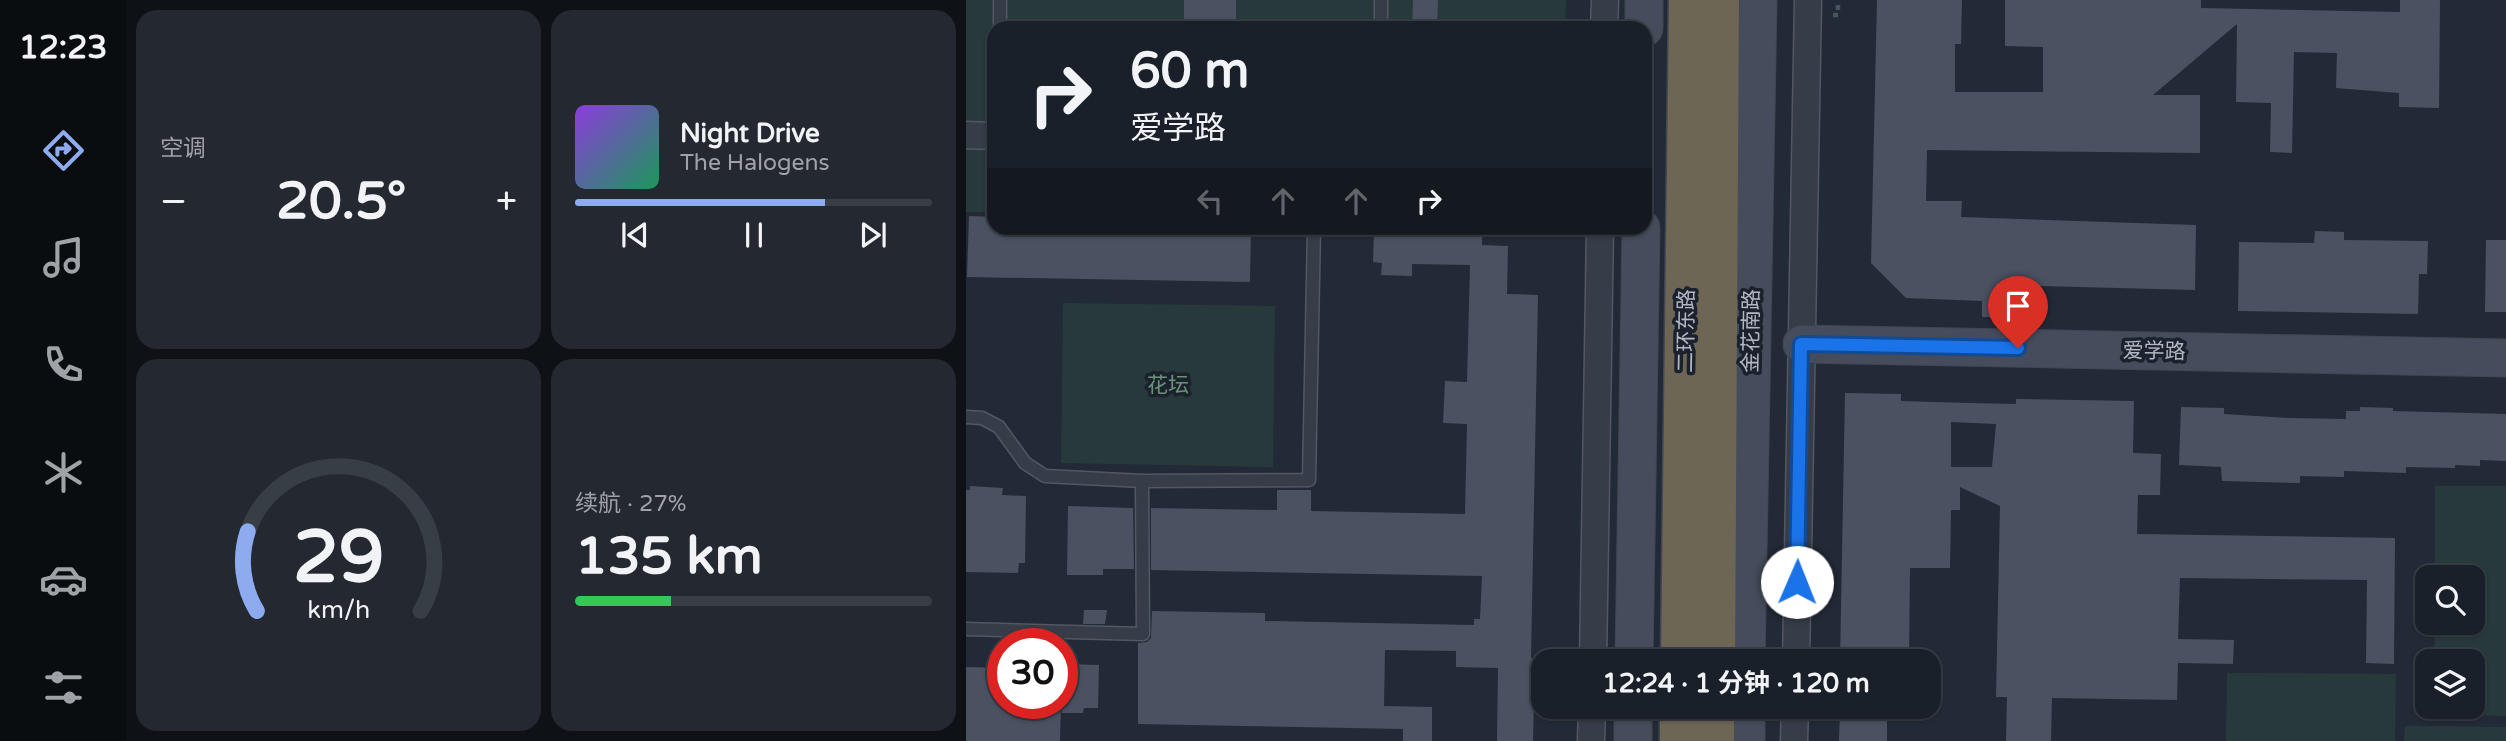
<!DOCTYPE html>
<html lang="zh">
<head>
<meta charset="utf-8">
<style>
	:root { --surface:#1a2029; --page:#232831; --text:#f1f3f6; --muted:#9fa3a8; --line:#383e46; --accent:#8dabee }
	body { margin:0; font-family:"Varela Round","Noto Sans SC",sans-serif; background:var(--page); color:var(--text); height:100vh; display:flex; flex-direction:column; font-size:26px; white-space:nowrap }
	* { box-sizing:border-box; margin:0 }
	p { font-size:23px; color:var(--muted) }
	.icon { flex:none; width:38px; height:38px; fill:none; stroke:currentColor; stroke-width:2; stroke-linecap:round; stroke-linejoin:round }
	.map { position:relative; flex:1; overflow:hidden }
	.panel { display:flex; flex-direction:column; gap:10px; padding:10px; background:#0e1217; width:840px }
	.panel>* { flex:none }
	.banner { position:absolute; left:21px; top:21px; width:665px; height:214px; border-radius:21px; box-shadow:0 2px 5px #0004,0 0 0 2px var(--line); background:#1a2029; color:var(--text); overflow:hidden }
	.fabs { position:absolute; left:1449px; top:565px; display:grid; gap:14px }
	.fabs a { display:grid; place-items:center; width:70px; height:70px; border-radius:14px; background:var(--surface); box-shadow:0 2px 5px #0004,0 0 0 2px var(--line); font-size:35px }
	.speed { position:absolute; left:21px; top:628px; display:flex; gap:14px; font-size:35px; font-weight:700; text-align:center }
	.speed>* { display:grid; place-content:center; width:91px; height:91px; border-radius:50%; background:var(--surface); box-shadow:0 2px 5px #0004,0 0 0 2px var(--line); line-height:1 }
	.speed .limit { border:10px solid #d22; background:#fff; color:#111 }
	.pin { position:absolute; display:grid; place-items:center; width:60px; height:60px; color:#fff; margin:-72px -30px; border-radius:50% 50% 50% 0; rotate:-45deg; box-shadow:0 0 7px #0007 }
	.pin .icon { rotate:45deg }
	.me { position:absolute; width:77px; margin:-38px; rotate:1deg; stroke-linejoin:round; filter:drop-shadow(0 0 5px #0008) }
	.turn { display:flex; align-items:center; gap:24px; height:147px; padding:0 28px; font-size:32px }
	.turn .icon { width:91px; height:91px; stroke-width:2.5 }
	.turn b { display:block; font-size:49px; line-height:60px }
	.lanes { display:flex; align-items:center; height:66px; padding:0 28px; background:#0003; justify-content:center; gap:35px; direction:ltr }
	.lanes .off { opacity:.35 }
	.big { font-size:52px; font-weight:700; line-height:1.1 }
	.panel .card { flex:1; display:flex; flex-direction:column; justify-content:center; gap:10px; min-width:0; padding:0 24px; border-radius:21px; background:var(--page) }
	.panel .dial { align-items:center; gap:0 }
	.dial svg { height:182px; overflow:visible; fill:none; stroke:var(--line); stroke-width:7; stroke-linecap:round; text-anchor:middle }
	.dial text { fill:var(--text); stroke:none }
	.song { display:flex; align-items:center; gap:21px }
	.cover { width:84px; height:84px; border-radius:10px; background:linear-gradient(135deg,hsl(270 70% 55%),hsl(150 70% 35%)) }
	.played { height:7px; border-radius:4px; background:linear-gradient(90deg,var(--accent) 70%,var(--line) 70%) }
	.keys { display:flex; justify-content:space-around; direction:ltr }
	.heat { display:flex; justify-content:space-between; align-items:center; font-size:38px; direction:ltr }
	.charge { height:10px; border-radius:5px; background:linear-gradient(90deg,#34c759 27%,var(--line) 0) }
	.panel .tiles { flex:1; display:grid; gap:10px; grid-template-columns:repeat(2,1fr) }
	.trip { position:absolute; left:565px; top:649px; width:410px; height:70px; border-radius:21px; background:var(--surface); box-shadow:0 2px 5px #0004,0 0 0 2px var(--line); font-weight:700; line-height:70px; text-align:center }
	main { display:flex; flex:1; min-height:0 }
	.tab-bar { display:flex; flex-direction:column; width:126px; justify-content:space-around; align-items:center; background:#0a0d10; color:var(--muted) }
	.tab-bar .icon { width:49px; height:49px }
	.tab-bar .on { color:var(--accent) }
	.tab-bar b { font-size:32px; color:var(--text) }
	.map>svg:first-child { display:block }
	.green { fill:#28393b }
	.building { fill:#4a5161; fill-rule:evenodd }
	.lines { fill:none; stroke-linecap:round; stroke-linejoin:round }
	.lane-casing { stroke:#525763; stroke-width:15 }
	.street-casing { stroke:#525763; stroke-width:29 }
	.secondary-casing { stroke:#404651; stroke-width:39 }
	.highway-casing { stroke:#424753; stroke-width:41 }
	.path { stroke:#455458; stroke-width:4.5; stroke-dasharray:5 5; stroke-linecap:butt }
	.lane { stroke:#373d48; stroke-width:12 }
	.street { stroke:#373d48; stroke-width:26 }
	.secondary { stroke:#454c5b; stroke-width:37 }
	.highway { stroke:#6d6655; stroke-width:38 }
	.route-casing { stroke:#114b97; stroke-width:18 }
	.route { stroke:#1a73e8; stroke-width:12 }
	.labels { text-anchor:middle; stroke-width:7; stroke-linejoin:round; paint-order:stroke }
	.street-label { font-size:21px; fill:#b2b7c4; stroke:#1c222d }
	.park-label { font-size:21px; fill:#6b9377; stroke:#1c222d }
</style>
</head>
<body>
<main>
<nav class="tab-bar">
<b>12:23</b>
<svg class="icon on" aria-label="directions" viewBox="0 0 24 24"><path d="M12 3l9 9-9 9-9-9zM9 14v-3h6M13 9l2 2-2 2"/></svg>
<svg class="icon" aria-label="music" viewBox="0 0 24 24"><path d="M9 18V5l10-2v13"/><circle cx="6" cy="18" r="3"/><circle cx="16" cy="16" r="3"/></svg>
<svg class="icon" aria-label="phone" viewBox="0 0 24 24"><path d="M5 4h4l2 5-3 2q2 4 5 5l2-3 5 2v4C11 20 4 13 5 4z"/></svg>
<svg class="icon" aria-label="climate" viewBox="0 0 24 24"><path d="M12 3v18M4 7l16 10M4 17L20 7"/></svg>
<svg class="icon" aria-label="car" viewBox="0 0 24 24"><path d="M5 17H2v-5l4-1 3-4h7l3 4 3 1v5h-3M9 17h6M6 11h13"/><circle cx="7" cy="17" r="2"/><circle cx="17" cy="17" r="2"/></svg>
<svg class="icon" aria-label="filters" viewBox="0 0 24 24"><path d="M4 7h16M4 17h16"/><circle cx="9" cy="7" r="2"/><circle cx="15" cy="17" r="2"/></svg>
</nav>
<section class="panel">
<div class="tiles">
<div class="card"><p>空调</p>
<div class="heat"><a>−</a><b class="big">20.5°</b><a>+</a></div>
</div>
<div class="card">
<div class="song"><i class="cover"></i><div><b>Night Drive</b><p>The Halogens</p></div></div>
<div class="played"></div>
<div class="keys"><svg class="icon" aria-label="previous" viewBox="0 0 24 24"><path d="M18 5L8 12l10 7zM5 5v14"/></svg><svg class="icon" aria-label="pause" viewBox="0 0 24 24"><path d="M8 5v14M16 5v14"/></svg><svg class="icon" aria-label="next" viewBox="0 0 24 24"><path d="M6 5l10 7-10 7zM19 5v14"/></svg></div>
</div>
<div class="card dial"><svg viewBox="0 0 100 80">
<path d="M14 69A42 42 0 1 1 86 69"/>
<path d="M14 69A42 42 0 0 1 10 34" stroke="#8dabee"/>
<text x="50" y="56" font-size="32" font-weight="700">29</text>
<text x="50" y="72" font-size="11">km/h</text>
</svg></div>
<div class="card"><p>续航 · 27%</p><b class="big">135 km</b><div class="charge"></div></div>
</div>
</section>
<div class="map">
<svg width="1540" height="741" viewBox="0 0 1540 741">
	<rect width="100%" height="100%" fill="#232a37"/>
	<g class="green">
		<path d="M0 0H600L599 28H28V139L0 138Z"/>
		<path d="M0 140 28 141V212H0Z"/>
		<path d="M97 303 309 306 307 467 95 463Z"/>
		<path d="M1469 486H1540V716L1468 714V707H1507V662L1468 661 1469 623H1507V578L1469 577Z"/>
		<path d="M1261 673 1430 674 1429 741H1260Z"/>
		<path d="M1439 726 1540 727V741H1438Z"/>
	</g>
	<g class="building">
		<rect x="218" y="0" width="52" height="28"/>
		<path d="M447 0H472L471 28H446Z"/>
		<path d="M911 0H996L995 44H989V92H1077V47L1039 46V0H1235V8L1434 12V0H1474L1473 108 1433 107V93L1370 88 1371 53 1328 52 1326 153 1304 152 1305 103 1270 102 1271 24 1187 95H1234V153L961 150 960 201H996L995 217 1230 225 1229 290 1075 286V289H1064L1063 318 1016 317V301L940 298 905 263Z"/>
		<path d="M3 216 28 217V228H285L284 282 1 277Z"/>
		<path d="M417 228H516V245L542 246 541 294 572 295 565 658H569L567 741H531L532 668 490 667V651L419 650 418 706 466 707V741H437V729L172 724V643L181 642 185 638 186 611 299 613V621L508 625V619H514L516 576 185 570V508L311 510V490H345V511L499 514 501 424 477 423 479 381 501 382 504 265 446 264V276L415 275 416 263 407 262 408 231H417Z"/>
		<path d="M1349 231 1378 232V240L1462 241 1461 274H1453L1452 314 1272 311 1273 242 1348 243Z"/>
		<path d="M1520 240H1540V312H1519Z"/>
		<path d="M879 393 935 394V401L1003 403 1050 404V399L1168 401 1167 453 1195 454 1194 495H1172L1171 534 1429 538 1428 664 1400 663 1401 580 1214 578 1212 639 1268 640 1267 664 1212 663 1211 700 1086 698 1085 741H1040L1041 697H1030L1034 506 994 487V510H985L984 568H944L943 662H874ZM985 422 1030 424 1026 467H985Z"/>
		<path d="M1215 407 1258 408V414L1323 418 1380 419V411H1394V407L1427 408V411L1540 414V461L1514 460V466L1489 465V468L1440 467V473L1378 471V477L1334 476V483L1256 481 1255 467 1213 465Z"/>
		<path d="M4 486 37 488 36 495 60 496 59 563H53L52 573 0 572V490H4Z"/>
		<path d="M102 506 167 508 168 569H137V575H101Z"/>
		<path d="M118 610H141L139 624H117Z"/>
		<path d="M96 664 133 665 132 708H118L117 713H96Z"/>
		<path d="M0 667 37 668V704H95L94 741H0Z"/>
		<path d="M874 707H921V741H873Z"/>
	</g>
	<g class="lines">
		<defs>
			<g id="lane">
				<path d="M34 0V28"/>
				<path d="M415 0V28"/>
				<path d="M0 417 16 418 33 427 59 463 79 476 176 481"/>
				<path d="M0 629 177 634 176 481 343 480 348 228"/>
			</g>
			<g id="street">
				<path d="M638 28 639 0"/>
				<path d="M0 135 28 136"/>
				<path d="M627 662 634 228"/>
				<path d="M830 662 842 0"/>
				<path d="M625 741 626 707"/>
				<path d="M828 741 829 707"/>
			</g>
			<g id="secondary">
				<path d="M678 28V0"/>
				<path d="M836 344 1540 358"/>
				<path d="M668 662 675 228"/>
				<path d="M780 662 792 0"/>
				<path d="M667 741V707"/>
				<path d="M780 741V707"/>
			</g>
			<g id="highway">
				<path d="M714 662 722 0"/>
				<path d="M750 662 754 0"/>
				<path d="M713 741V707"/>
				<path d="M749 741V707"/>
			</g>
		</defs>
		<use href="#lane" class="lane-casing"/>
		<use href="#street" class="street-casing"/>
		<use href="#secondary" class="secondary-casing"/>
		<use href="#highway" class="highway-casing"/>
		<path class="path" d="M867 15H872V0"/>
		<use href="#lane" class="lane"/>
		<use href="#street" class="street"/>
		<use href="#secondary" class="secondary"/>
		<use href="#highway" class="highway"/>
	</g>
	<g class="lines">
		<defs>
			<path id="route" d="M831 582 835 344 1052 348"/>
		</defs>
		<use href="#route" class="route-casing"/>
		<use href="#route" class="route"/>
	</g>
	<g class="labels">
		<g class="street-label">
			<text transform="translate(720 331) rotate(-89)" y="7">二环东路</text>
			<text transform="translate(785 331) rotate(-89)" y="7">金花南路</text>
			<text transform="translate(1188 351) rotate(1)" y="7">爱学路</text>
		</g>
		<g class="park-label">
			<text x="202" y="392">花坛</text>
		</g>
	</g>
</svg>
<div class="fabs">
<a><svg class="icon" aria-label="search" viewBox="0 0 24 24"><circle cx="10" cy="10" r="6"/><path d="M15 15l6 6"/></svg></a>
<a><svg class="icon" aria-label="layers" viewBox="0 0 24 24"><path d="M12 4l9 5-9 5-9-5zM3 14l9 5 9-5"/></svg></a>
</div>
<div class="speed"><div class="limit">30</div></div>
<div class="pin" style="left:1052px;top:348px;background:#d93025"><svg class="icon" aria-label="arrive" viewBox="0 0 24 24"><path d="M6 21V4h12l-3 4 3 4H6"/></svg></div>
<svg class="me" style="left:831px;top:582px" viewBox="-20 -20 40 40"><circle r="19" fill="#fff"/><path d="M0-13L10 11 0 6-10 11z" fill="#1a73e8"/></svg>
<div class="trip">12:24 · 1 分钟 · 120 m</div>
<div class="banner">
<div class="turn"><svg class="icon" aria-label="right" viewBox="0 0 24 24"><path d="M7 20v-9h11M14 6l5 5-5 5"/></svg><div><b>60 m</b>爱学路</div></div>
<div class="lanes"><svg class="icon off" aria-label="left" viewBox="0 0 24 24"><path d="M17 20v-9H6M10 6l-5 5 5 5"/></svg><svg class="icon off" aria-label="ahead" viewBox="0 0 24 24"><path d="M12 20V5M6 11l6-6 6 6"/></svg><svg class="icon off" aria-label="ahead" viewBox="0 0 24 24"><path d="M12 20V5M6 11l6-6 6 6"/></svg><svg class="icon" aria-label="right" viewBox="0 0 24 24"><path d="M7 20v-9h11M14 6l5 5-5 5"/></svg></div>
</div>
</div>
</main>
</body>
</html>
